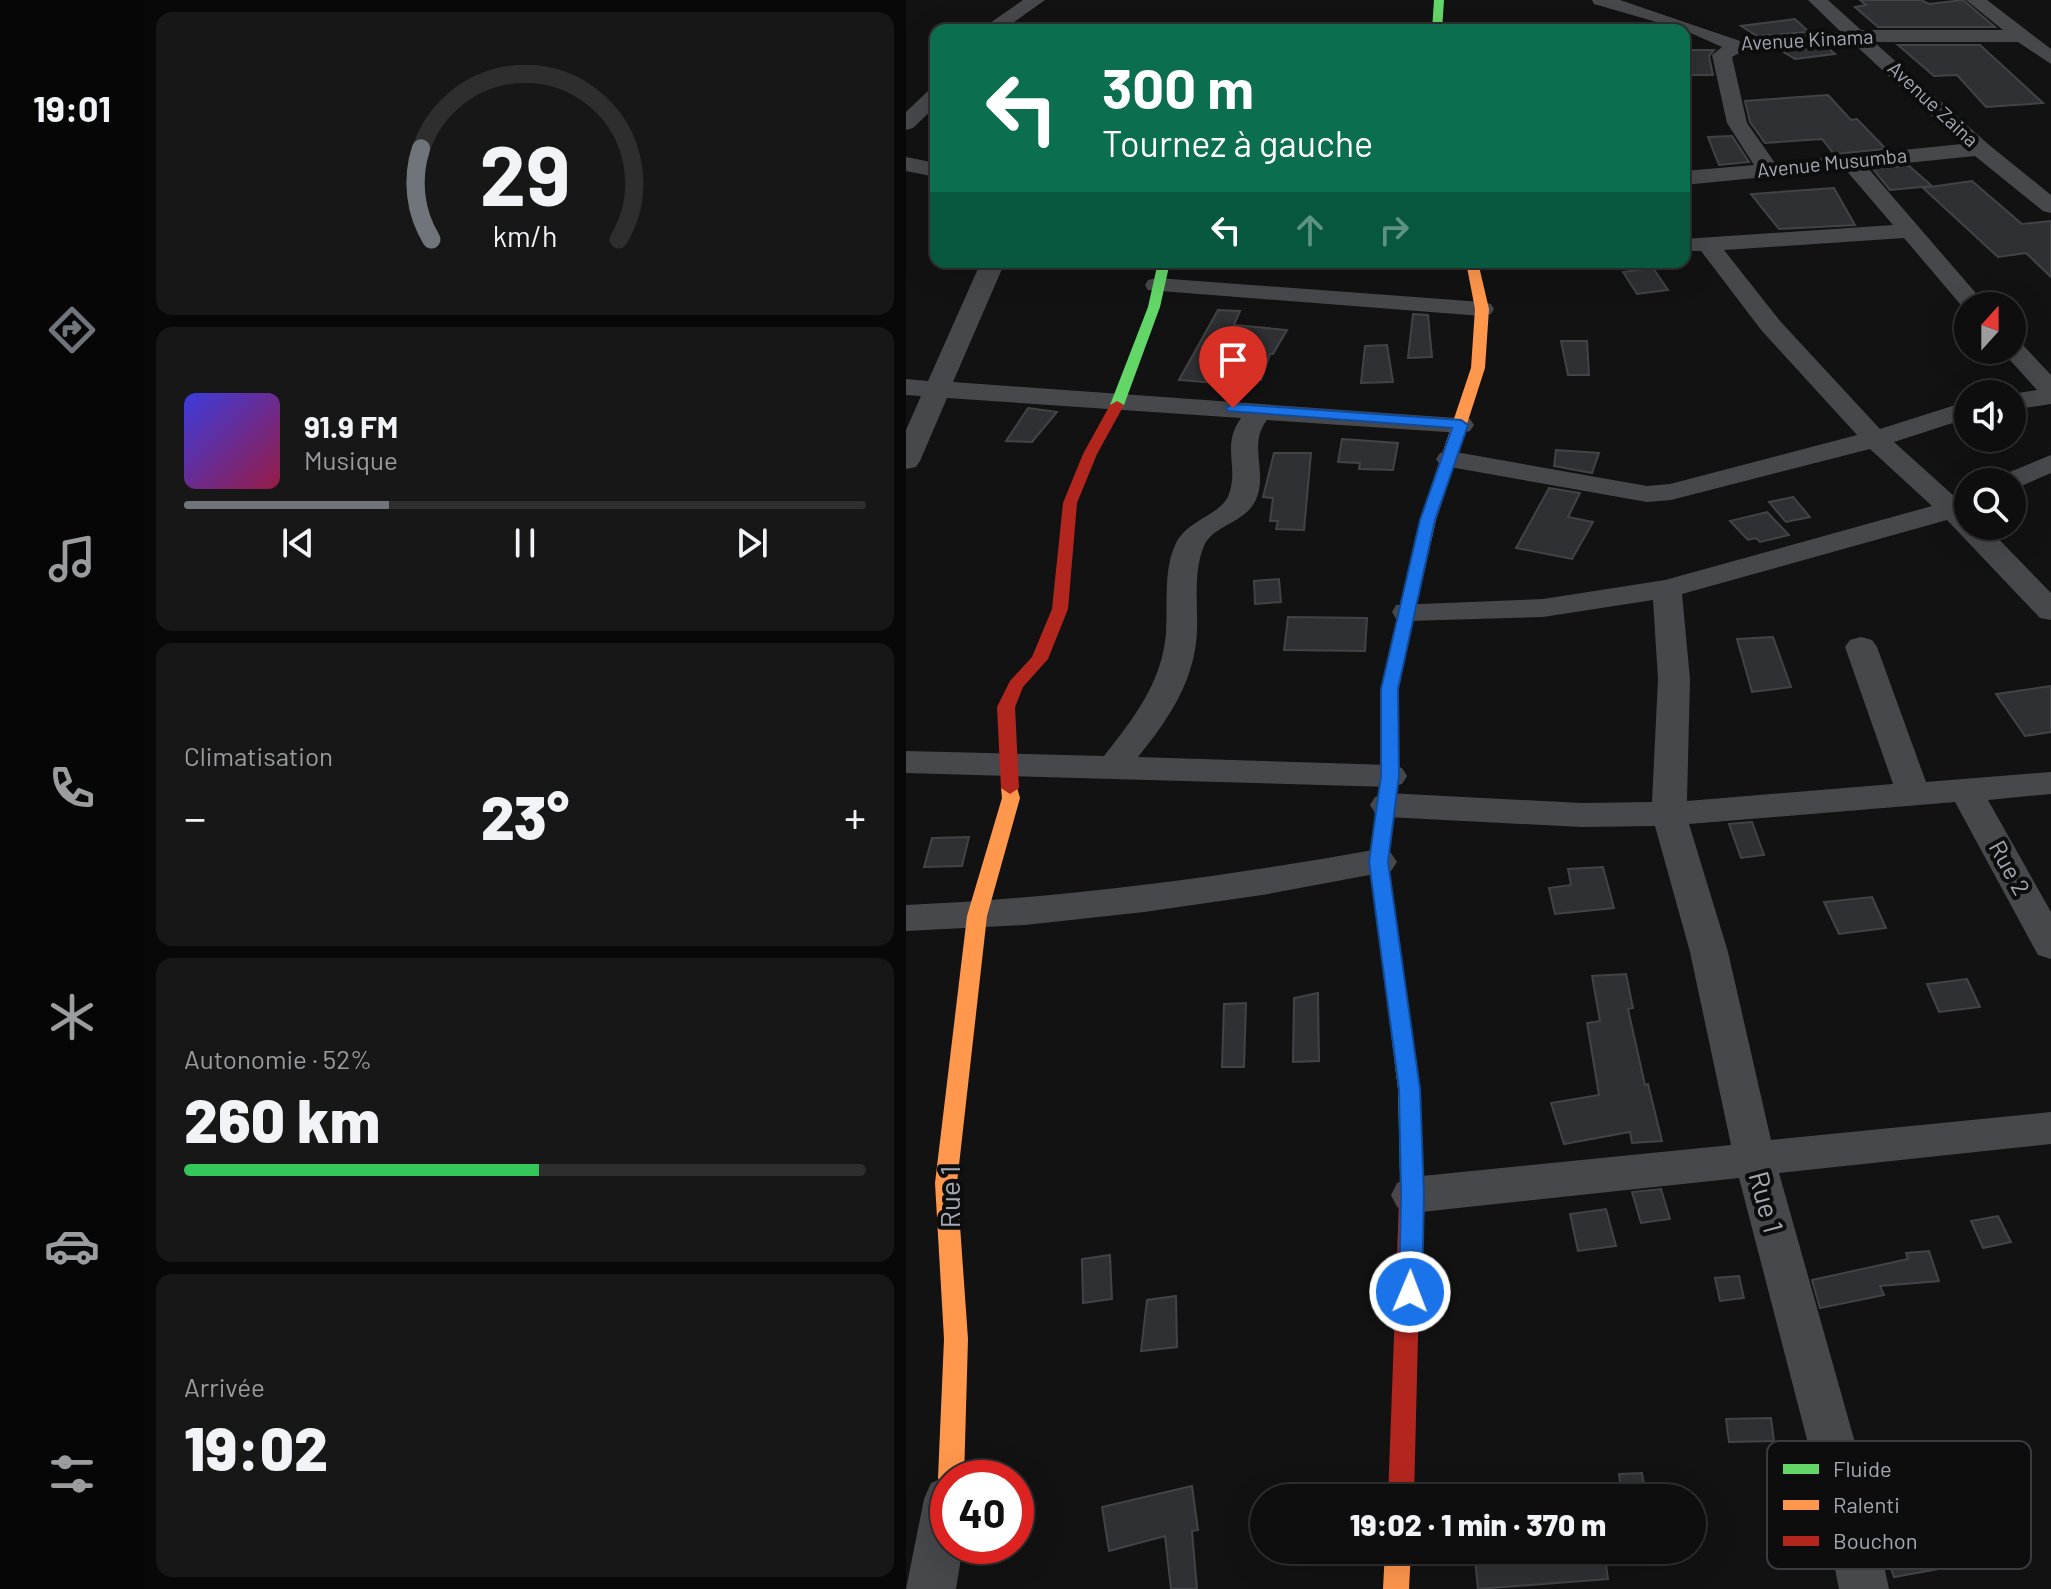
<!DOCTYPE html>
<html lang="fr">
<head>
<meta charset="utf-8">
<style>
	:root { --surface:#0e0e0e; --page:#171717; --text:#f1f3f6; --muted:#9b9c9e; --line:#2e2e2e; --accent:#70747b }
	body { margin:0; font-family:Barlow,sans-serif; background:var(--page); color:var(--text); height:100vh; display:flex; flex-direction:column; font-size:30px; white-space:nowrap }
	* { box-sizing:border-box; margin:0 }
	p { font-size:26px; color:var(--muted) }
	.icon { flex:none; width:44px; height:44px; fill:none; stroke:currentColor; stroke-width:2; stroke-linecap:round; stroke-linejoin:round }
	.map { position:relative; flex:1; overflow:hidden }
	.details { display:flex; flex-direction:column; gap:12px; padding:12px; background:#080808; width:762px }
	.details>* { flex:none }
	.banner { position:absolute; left:24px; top:24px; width:760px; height:244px; border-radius:16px; box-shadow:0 8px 32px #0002,0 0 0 2px var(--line); background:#0b6e4f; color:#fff; overflow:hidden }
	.needle { width:52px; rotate:21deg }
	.fabs { position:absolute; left:1048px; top:292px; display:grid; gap:16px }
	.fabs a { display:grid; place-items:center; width:72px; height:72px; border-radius:50%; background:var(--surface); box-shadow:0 8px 32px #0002,0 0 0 2px var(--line); font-size:40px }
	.speed { position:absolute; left:24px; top:1460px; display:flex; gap:16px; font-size:40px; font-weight:700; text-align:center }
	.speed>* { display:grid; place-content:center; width:104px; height:104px; border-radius:50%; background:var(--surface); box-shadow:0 8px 32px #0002,0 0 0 2px var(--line); line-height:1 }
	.speed .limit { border:12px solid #d22; background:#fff; color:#111 }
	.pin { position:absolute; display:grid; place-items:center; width:68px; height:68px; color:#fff; margin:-82px -34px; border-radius:50% 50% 50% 0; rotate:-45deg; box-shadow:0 0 8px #0007 }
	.pin .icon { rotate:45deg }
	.me { position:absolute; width:88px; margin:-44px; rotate:1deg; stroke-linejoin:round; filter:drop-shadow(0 0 6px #0008) }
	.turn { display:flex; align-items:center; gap:28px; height:168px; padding:0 40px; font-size:36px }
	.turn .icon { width:104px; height:104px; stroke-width:2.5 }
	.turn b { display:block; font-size:56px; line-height:68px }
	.lanes { display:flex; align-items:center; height:76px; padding:0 40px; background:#0003; justify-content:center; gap:40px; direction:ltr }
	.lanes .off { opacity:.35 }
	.big { font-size:60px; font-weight:800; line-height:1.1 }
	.details .card { flex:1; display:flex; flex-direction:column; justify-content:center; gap:12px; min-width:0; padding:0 28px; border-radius:16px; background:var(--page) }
	.details .dial { align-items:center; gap:0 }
	.dial svg { height:208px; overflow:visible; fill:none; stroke:var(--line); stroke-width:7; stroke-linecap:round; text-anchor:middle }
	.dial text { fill:var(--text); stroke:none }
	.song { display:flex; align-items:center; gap:24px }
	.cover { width:96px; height:96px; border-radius:12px; background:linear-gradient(135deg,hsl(240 70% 55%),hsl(340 70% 35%)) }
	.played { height:8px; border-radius:4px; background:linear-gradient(90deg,var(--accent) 30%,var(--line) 30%) }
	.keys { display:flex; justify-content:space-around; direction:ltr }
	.heat { display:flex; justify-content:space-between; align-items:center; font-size:44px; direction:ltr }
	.charge { height:12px; border-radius:6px; background:linear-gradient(90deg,#34c759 52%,var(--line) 0) }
	.trip { position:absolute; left:344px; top:1484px; width:456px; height:80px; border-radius:40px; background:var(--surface); box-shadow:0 8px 32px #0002,0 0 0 2px var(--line); font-weight:800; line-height:80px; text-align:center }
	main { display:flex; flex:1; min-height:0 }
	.menu { display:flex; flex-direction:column; width:144px; justify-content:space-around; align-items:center; background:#060606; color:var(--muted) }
	.menu .icon { width:56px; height:56px }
	.menu .active { color:var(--accent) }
	.menu b { font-size:36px; color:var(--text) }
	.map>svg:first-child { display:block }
	.building { fill:#2f3033; stroke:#424346; stroke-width:2 }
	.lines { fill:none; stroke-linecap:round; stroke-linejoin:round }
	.street { fill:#47484b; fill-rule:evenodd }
	.fast { fill:#63d668; fill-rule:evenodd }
	.slow { fill:#ff974d; fill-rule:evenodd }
	.jam { fill:#b3261e; fill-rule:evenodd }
	.route { fill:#1a73e8; stroke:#114b97; stroke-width:2 }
	.labels { text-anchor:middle; stroke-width:8; stroke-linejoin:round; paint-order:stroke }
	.far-street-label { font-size:20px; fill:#a3a8b3; stroke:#0d0d0e }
	.street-label { font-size:24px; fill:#a3a8b3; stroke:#0d0d0e }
	.near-street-label { font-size:28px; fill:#a3a8b3; stroke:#0d0d0e }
	.key { fill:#0d0d0e; stroke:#3a3c40; stroke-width:2 }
	.key-label { font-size:22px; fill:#a3a8b3 }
</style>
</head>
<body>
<main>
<nav class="menu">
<b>19:01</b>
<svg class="icon active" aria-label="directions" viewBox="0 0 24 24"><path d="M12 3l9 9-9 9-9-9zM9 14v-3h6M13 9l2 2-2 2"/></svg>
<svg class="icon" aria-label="music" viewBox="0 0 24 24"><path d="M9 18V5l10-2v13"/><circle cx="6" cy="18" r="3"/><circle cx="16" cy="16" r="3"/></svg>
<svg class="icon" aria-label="phone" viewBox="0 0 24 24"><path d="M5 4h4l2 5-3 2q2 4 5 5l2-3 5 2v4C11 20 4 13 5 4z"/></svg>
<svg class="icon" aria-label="climate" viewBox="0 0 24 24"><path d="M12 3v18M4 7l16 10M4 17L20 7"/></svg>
<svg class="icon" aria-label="car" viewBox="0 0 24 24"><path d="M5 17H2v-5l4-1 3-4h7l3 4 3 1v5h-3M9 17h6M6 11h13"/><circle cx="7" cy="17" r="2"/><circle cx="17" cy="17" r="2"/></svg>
<svg class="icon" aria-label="filters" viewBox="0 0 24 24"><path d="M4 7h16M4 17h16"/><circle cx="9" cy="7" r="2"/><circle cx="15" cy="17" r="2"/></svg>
</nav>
<section class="details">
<div class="card dial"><svg viewBox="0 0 100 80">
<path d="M14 69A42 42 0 1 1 86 69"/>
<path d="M14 69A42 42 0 0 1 10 34" stroke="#70747b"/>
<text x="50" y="56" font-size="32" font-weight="700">29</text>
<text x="50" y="72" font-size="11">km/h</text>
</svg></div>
<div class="card">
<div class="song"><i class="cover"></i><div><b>91.9 FM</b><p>Musique</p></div></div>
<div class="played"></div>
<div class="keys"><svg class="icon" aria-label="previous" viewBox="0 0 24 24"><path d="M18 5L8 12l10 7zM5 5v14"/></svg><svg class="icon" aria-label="pause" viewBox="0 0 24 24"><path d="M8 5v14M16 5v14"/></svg><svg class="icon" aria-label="next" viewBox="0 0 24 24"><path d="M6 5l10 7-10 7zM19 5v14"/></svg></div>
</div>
<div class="card"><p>Climatisation</p>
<div class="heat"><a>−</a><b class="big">23°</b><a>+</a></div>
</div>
<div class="card"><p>Autonomie · 52%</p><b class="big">260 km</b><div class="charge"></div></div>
<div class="card"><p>Arrivée</p><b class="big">19:02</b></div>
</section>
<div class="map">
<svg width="1145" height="1589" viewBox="0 0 1145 1589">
	<rect width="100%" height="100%" fill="#121213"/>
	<g class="building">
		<path d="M954 0H1015L1023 4 1057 0 1089 27H972L949 7 960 5Z"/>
		<path d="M889 19 903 32 851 36 835 26Z"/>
		<path d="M992 45H1074L1137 103 1080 107 1051 75 1028 76Z"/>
		<path d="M921 47 929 54 889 59 876 51Z"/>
		<path d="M778 50H808L803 56 807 75H778Z"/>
		<path d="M922 95 945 120 951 119 980 149 928 154 916 139 859 143 844 122 839 101Z"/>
		<path d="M826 136 843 162 813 165 802 137Z"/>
		<path d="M998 166H1003L1026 186 984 190 967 169Z"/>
		<path d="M1066 181 1116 224 1145 221V277L1120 253 1092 257 1017 188Z"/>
		<path d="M928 188 949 225 873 229 845 194Z"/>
		<path d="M747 268 762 290 731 294 717 272Z"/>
		<path d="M312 310 334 311 328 325 381 330 367 354H364L355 380 314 378 311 383 273 380Z"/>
		<path d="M507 314 522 315 526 357 502 358Z"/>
		<path d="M655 341H681L683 375H662Z"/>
		<path d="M481 345 487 382 455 383 459 346Z"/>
		<path d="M122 408 151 412 126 442 100 441Z"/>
		<path d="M436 439 492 443 487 470 453 469 454 463 432 462Z"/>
		<path d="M650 450 693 453 686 473 648 466Z"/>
		<path d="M368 453H405L398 530 370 529 372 521H364L367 498 357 497Z"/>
		<path d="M643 488 674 493 662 517 687 522 666 559 610 548Z"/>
		<path d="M887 497 904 517 880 522 863 502Z"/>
		<path d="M861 512 883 535 854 542 850 538 842 540 824 521Z"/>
		<path d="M373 579 375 602 349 604 348 581Z"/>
		<path d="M382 617 461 618 459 651 378 650Z"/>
		<path d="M867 637 885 687 846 692 831 639Z"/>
		<path d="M1145 686V732L1119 736 1090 694Z"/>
		<path d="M846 822 858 855 835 858 823 824Z"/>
		<path d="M63 837 56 866 18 867 26 838Z"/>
		<path d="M697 867 708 908 649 914 643 888 665 885 662 869Z"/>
		<path d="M966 897 980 928 933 934 918 902Z"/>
		<path d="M720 974 727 1008 722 1009 739 1085 742 1084 756 1141 726 1143 724 1132 658 1144 645 1103 693 1095 681 1023 694 1021 686 976Z"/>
		<path d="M1061 979 1074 1007 1033 1012 1021 984Z"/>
		<path d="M412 993 413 1061 387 1062 388 998Z"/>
		<path d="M340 1003 338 1067H316L318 1004Z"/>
		<path d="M755 1189 764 1219 735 1223 726 1192Z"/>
		<path d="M700 1209 710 1246 672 1251 664 1214Z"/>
		<path d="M1092 1216 1105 1242 1077 1248 1065 1221Z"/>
		<path d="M1023 1251 1033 1281 974 1286 978 1295 914 1308 906 1280 1002 1259 1000 1253Z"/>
		<path d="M204 1255 206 1299 177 1303 176 1259Z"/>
		<path d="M833 1276 838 1298 814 1301 809 1278Z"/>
		<path d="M270 1296 271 1347 235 1351 241 1300Z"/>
		<path d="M865 1418 868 1441 823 1442 820 1419Z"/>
		<path d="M736 1473 740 1498H716L713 1474Z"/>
		<path d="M286 1486 292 1530 286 1531 291 1589H265L259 1536 203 1551 196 1507Z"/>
		<path d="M1025 1533 1038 1568 988 1577 976 1542Z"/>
		<path d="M665 1550H698L702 1579 572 1589 569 1559Z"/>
	</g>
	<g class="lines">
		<g class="street">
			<path d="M117 0H139L97 30H74Z"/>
			<path d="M686 0H714L834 41 935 32 902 0H922L955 30H1097L1060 0H1081L1145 49V64L1112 42H968L1082 144 1145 195V213L1137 211 1069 156 961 167 1081 306H1062L1060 311 998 238 818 250 874 321 974 429 1062 401V418L988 442 1049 497 1062 494V526H1080L1145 593V620L1134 618 1041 520 776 594 784 679 781 801 987 784 939 647 944 640 955 637 966 640 971 647 1020 782 1145 772V794L1082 800 1145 912V959L1132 955 1049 802 783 824 822 952 865 1140 1145 1112V1144L873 1173 959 1478 983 1589H933L911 1478 833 1178 506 1213 491 1207 485 1195 491 1183 506 1177 825 1145 784 952 749 826 676 827 481 817 469 813 464 805 469 797 481 793 676 803 746 802 752 679 747 600 637 617 501 621 490 619 486 612 490 605 637 599 759 580 1026 506 964 449 765 500 741 502 544 467 534 465 530 459 534 453 544 451 741 486 764 484 951 435 856 331 795 251H778V239L987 225 939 169 778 185V171L848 165 821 123 806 55 816 47 778 30 688 4ZM946 42 1056 144 869 163 841 123 826 57 835 52Z"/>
			<path d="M30 88V106L7 128 0 130V112L23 90Z"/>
			<path d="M0 157 30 163V177L0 171Z"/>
			<path d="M75 262H99L47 382 564 419 568 425 564 431 555 433 361 420C342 444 361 470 351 497 341 524 307 524 298 546 287 572 292 603 291 631 289 681 262 720 232 757L484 765 496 768 501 776 496 784 484 787 0 773V751L198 756C227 719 256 683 260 633 262 604 257 570 270 543 282 519 316 515 323 494 333 466 315 446 335 418L41 398 14 461 10 467 0 469V430L15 396 0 395V379L22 381Z"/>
			<path d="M251 278 576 302 585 304 588 309 585 314 576 316 242 290 239 285 242 280Z"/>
			<path d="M1106 340 1115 343 1145 375V404L1106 410V394L1131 390 1095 350H1106Z"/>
			<path d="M1145 455V473L1106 490V482H1090L1094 476Z"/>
			<path d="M473 849 485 853 491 862 485 871 356 895 238 912 119 925 0 931V905C159 898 316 877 473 849Z"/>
			<path d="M42 1476 47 1478H42V1546H57L50 1589H0L18 1499 25 1483Z"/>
		</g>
		<g class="fast">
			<path d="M528 0H538L536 30H526Z"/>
			<path d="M252 262H264L254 307 218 405 216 408H206L204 405 242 307Z"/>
			<path d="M497 624 505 629 492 689 493 776 482 862 514 1089 516 1175 513 1181 505 1184 497 1181 494 1175 492 1089 464 862 475 776 476 689 489 629Z"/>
		</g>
		<g class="slow">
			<path d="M560 262H572L583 309 579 368 530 520 505 629 497 634 489 629 514 520 565 368 569 309Z"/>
			<path d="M104 782 110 784 114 798 81 916 51 1183 62 1339 58 1478H42V1489L36 1486 32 1478 38 1339 29 1183 61 916 96 798 95 788Z"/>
			<path d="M479 1550H505L503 1589H477Z"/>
		</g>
		<g class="jam">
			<path d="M211 401 218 405 191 454 171 503 162 609 142 659 117 687 109 707 113 788 104 794 95 788 91 707 104 681 126 657 146 609 157 503 177 454 204 405Z"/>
			<path d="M505 1166 513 1169 516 1175 508 1498H482L494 1175 497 1169Z"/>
		</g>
	</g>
	<path class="route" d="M327 404 555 420 562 425 529 520 492 689 493 776 482 862 514 1089 518 1195 516 1292 513 1299 504 1302 496 1299 493 1292 495 1195 493 1089 463 862 475 776V689L514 520 546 428 322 411 320 408Z"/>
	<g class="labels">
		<g class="far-street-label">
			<text transform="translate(901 40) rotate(-3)" y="7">Avenue Kinama</text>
			<text transform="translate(1027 104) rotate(43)" y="7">Avenue Zaina</text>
			<text transform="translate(926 163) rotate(-6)" y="7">Avenue Musumba</text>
		</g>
		<g class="street-label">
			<text transform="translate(1103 868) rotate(61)" y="8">Rue 2</text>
		</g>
		<g class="near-street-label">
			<text transform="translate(44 1197) rotate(-90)" y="10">Rue 1</text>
			<text transform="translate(860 1202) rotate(75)" y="10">Rue 1</text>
		</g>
	</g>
	<rect x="861" y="1441" width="264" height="128" rx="12" class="key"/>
	<rect x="877" y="1464" width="36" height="10" fill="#63d668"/>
	<rect x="877" y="1500" width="36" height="10" fill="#ff974d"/>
	<rect x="877" y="1536" width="36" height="10" fill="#b3261e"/>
	<g class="key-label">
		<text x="927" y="1477">Fluide</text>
		<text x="927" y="1513">Ralenti</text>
		<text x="927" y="1549">Bouchon</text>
	</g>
</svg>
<div class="fabs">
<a><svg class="needle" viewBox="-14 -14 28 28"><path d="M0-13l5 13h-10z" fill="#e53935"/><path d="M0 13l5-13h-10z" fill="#9b9c9e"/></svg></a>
<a><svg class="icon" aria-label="sound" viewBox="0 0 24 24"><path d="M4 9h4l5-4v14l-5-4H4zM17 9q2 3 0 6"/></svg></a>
<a><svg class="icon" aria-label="search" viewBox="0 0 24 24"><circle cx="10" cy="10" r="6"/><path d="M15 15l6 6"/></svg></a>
</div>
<div class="speed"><div class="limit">40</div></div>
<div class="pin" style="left:327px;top:408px;background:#d93025"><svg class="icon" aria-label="arrive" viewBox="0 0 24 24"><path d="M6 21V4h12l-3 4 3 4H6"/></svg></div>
<svg class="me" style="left:504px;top:1292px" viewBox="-20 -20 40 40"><circle r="17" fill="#1a73e8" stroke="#fff" stroke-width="3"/><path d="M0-11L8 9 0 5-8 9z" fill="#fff"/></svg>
<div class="trip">19:02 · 1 min · 370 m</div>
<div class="banner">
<div class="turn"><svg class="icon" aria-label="left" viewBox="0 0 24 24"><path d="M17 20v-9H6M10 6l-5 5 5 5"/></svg><div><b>300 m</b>Tournez à gauche</div></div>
<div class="lanes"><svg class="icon" aria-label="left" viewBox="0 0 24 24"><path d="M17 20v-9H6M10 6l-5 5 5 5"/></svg><svg class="icon off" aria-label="ahead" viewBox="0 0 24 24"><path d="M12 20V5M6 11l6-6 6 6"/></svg><svg class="icon off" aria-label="right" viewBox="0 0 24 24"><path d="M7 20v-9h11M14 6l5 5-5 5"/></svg></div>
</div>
</div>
</main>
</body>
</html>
